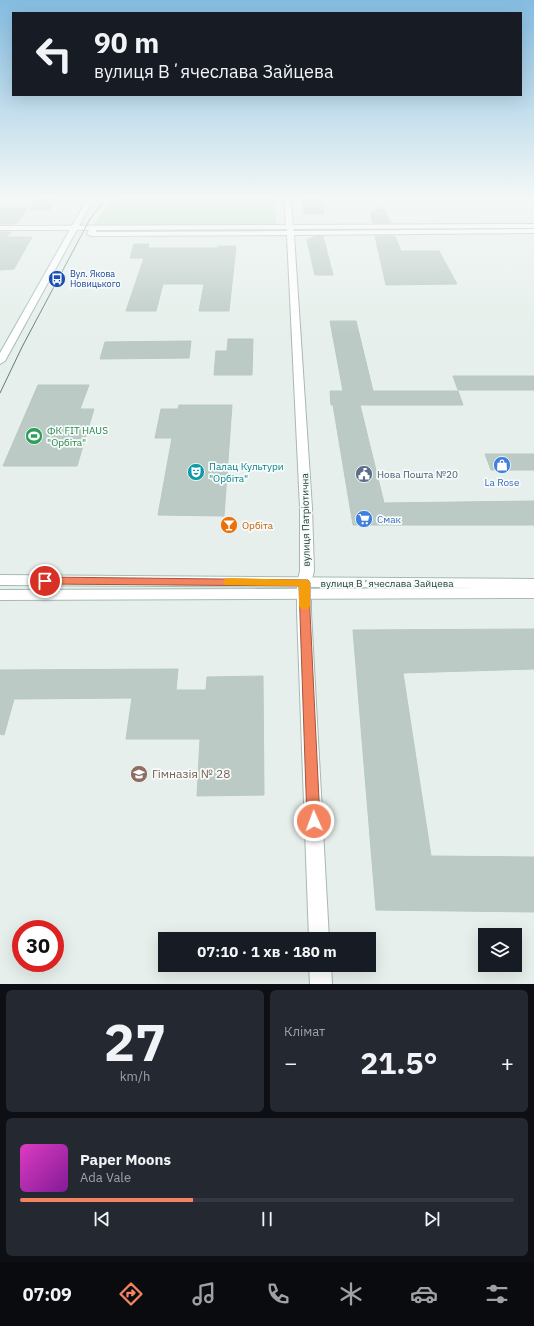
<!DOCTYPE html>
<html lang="uk">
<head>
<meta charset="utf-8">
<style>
	:root { --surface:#171b24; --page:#242831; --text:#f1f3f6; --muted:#9ea1a6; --line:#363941; --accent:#f4845f }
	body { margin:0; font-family:"IBM Plex Sans",sans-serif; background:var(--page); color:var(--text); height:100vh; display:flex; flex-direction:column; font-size:15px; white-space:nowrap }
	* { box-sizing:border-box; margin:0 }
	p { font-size:13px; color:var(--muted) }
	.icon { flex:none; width:22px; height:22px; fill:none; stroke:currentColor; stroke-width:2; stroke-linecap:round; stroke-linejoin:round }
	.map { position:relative; height:984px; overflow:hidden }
	.details { display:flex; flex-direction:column; gap:6px; padding:6px; background:#0d0f14; flex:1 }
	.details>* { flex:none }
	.hud { position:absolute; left:12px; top:12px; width:510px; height:84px; border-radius:0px; box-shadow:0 4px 16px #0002; background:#171b24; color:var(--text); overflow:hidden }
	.fabs { position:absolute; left:478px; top:928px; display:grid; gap:8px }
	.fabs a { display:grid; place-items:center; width:44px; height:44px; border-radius:0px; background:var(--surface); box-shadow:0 4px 16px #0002; font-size:20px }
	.speed { position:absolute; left:12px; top:920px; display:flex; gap:8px; font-size:20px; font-weight:700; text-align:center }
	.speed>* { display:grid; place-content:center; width:52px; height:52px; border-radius:50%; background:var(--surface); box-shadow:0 4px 16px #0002; line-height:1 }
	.speed .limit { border:6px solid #d22; background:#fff; color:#111 }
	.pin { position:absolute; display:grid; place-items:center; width:34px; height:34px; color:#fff; margin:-17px; border:2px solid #fff; border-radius:50%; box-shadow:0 1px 4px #0007 }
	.me { position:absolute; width:44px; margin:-22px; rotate:358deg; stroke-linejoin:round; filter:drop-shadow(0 0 3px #0008) }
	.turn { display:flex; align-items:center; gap:14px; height:84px; padding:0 16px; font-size:18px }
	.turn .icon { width:52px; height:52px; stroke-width:2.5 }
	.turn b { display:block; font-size:28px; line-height:34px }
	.big { font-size:30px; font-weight:800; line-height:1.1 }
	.details .card { flex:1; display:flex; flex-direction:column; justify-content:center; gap:6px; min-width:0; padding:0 14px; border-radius:6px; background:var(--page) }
	.details .dial { align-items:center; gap:0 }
	.dial b { font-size:52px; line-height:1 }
	.song { display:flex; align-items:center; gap:12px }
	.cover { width:48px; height:48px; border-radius:6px; background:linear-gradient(135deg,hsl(310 70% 55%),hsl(290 70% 35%)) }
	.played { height:4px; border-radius:2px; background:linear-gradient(90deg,var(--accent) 35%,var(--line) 35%) }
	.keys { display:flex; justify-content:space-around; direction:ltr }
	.heat { display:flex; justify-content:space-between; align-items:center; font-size:22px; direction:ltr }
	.details .tiles { flex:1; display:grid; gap:6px; grid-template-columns:1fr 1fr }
	.card:last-child { grid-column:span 2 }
	.trip { position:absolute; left:158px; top:932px; width:218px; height:40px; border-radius:0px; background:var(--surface); box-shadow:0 4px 16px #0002; font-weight:800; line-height:40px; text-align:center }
	.tabs { display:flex; height:64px; justify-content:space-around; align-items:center; background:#090b0e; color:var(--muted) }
	.tabs .icon { width:28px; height:28px }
	.tabs .selected { color:var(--accent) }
	.tabs b { font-size:18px; color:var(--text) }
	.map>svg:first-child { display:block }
	.green { fill:#bfe0c8 }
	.building { fill:#bbcac4; stroke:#b8c9c2 }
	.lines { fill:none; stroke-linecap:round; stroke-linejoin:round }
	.street-casing { stroke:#a8b8b2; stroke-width:2 }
	.secondary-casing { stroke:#a4bbb3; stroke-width:2 }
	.street { fill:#fff; fill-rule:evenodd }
	.secondary { fill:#fff; fill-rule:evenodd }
	.tram { stroke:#5f7d75; stroke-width:1 }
	.route { fill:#f4845f; stroke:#9f563e }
	.slow { fill:#f59e0b }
	.labels { text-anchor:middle; stroke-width:3.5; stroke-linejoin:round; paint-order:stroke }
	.far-transit-label { font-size:9px; fill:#164399; stroke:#f7fbf9; text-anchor:start }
	.leisure-label { font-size:10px; fill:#27864d; stroke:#f7fbf9; text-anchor:start }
	.culture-label { font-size:10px; fill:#0d838f; stroke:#f7fbf9; text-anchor:start }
	.service-label { font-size:10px; fill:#4e5e75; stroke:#f7fbf9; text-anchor:start }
	.shop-label { font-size:10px; fill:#366cbe; stroke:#f7fbf9 }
	.street-label { font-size:10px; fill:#24423a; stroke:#f7fbf9 }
	.food-label { font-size:10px; fill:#c56008; stroke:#f7fbf9; text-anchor:start }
	.near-education-label { font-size:12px; fill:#785e54; stroke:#f7fbf9; text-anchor:start }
</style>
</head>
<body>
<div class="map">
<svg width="534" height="984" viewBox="0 0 534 984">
	<rect width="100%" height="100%" fill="#e6efeb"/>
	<path class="green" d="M116 197H275L276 226 93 227 99 216Z"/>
	<g class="building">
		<path d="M39 197H57L50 210H30Z"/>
		<path d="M302 197H321L324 214H304Z"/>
		<path d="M384 207 390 223H373L370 213Z"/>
		<path d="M0 208H28L16 224H0Z"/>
		<path d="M0 232H11L7 237H32L14 269 0 270Z"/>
		<path d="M316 236H323L333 275H315L307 240Z"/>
		<path d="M375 236H395L401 251H439L457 284 386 285Z"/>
		<path d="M134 244H149L148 248H218V246H236L229 311H199L204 284H163L156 311H126L144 258H130Z"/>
		<path d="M330 321H356L373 391H458L463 405H360L384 503 534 501V525H353L333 405H331L330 391H343Z"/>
		<path d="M228 339H253L252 375H214L216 351H227Z"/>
		<path d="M191 341 189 358 100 359 105 342Z"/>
		<path d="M453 376H534V390H458Z"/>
		<path d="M38 385H89L80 409H94L77 466H3Z"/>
		<path d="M179 405H232L224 516 158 515 172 438H155L161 409H178Z"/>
		<path d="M485 454H534V470H491Z"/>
		<path d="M534 629V669L403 673 431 856 534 857V912L376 910 353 630Z"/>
		<path d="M178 669 176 690H206L207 677 263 676 264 795 197 796 200 739H126L132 698 14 699 4 735 0 734V670Z"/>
	</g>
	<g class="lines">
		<defs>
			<g id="street">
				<path d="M284 197H290L293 225 534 224V228L293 229 294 231 534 229V233L294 235 312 508 314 571 311 583V612L329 939H309L297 612V583L300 571V508L287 235 91 236 87 234 89 230H0V226L286 225ZM287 229V231L96 232V230Z"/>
				<path d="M309 965H331L332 984H310Z"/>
			</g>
			<g id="secondary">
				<path d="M93 197H100L91 204 5 361 0 364V353L85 203Z"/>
				<path d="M0 575 534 579V598L0 600V590L479 588 0 585Z"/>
			</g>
		</defs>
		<use href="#street" class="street-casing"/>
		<use href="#secondary" class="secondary-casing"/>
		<use href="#street" class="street"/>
		<use href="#secondary" class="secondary"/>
		<path class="tram" d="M0 393 22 347 90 219 107 197"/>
	</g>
	<linearGradient id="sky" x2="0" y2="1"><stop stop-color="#84bce0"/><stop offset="0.59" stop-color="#f4f8f6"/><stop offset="1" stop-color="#f4f8f6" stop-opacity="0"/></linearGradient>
	<rect width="534" height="335" fill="url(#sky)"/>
	<path class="route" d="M45 577 308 580 310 583V612L320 821 318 825 314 827 309 825 307 821 299 586 45 584 42 583 40 581 42 578Z"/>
	<path class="slow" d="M228 578 308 580 310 583V606L308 609H301L299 606V586L225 585 223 582 225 579Z"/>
	<defs>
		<symbol id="bus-disc" viewBox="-11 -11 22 22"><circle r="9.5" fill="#1a4fb4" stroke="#f7fbf9"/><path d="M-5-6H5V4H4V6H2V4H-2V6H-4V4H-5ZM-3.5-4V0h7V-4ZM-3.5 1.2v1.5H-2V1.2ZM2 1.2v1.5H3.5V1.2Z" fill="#fff"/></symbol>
		<symbol id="stadium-disc" viewBox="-11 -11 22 22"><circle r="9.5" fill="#2e9e5b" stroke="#f7fbf9"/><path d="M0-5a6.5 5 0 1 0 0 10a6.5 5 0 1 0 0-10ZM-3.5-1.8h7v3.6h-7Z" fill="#fff"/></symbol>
		<symbol id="shop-disc" viewBox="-11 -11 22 22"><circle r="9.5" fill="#3f7fe0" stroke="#f7fbf9"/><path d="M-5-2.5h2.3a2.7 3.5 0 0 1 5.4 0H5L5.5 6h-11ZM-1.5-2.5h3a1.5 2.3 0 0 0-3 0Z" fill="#fff"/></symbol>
		<symbol id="theatre-disc" viewBox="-11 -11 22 22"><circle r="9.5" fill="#0f9aa8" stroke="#f7fbf9"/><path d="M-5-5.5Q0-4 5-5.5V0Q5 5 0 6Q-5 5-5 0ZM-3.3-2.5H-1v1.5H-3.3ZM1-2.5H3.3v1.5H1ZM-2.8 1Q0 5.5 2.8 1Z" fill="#fff"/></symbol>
		<symbol id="civic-disc" viewBox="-11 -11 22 22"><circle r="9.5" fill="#5c6f8a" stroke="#f7fbf9"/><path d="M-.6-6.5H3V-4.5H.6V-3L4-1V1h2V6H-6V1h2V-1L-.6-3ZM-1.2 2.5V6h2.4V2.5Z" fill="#fff"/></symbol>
		<symbol id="supermarket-disc" viewBox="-11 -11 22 22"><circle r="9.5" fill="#3f7fe0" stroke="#f7fbf9"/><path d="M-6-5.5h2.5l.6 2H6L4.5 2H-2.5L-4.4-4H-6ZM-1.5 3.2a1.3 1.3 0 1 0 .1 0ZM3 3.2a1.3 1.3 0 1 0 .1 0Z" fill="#fff"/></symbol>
		<symbol id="bar-disc" viewBox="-11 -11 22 22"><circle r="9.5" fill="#e8710a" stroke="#f7fbf9"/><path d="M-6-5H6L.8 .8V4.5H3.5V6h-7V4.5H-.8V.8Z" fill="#fff"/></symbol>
		<symbol id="school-disc" viewBox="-11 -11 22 22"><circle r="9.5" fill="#8d6e63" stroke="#f7fbf9"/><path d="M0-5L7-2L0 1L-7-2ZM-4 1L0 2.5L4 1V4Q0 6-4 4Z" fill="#fff"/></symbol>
	</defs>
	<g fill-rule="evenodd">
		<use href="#bus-disc" x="47" y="269" width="20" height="20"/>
		<use href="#stadium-disc" x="24" y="426" width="20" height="20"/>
		<use href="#shop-disc" x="492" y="455" width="20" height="20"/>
		<use href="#theatre-disc" x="186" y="462" width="20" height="20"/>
		<use href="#civic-disc" x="354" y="464" width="20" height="20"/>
		<use href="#supermarket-disc" x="354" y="509" width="20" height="20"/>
		<use href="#bar-disc" x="219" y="515" width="20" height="20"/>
		<use href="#school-disc" x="129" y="764" width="20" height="20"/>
	</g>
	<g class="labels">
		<g class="far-transit-label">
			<text x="70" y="277">Вул. Якова<tspan x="70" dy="10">Новицького</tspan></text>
		</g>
		<g class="leisure-label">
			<text x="47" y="434">ФК FIT HAUS<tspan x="47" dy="12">"Орбіта"</tspan></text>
		</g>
		<g class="culture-label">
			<text x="209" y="470">Палац Культури<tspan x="209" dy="12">"Орбіта"</tspan></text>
		</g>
		<g class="service-label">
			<text x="377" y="478">Нова Пошта №20</text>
		</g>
		<g class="shop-label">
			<text x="502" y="486">La Rose</text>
			<text x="377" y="523" text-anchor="start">Смак</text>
		</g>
		<g class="street-label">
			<text transform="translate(305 520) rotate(-91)" y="4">вулиця Патріотична</text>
			<text x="387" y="587">вулиця Вʼячеслава Зайцева</text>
		</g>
		<g class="food-label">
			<text x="242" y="529">Орбіта</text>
		</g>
		<g class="near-education-label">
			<text x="152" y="778">Гімназія № 28</text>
		</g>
	</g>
</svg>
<div class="fabs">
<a><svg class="icon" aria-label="layers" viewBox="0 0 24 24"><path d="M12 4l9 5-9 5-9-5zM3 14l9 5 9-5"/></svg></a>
</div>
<div class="speed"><div class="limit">30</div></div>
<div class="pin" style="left:45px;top:581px;background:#d93025"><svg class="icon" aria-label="arrive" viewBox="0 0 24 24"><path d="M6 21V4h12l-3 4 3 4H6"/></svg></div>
<svg class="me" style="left:314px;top:821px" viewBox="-20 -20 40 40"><circle r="17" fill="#f4845f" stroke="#fff" stroke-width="3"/><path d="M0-11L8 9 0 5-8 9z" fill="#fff"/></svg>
<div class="trip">07:10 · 1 хв · 180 m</div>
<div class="hud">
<div class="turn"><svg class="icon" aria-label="left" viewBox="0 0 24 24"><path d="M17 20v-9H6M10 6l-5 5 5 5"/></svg><div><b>90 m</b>вулиця Вʼячеслава Зайцева</div></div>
</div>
</div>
<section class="details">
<div class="tiles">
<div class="card dial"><b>27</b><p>km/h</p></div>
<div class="card"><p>Клімат</p>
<div class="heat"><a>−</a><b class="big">21.5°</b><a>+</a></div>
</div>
<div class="card">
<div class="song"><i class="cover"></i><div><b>Paper Moons</b><p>Ada Vale</p></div></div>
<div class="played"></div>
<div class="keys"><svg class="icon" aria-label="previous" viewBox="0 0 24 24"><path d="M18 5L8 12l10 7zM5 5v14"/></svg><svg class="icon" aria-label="pause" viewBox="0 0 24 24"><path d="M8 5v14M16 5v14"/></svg><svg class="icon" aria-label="next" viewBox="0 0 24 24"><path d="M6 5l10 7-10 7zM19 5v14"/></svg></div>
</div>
</div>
</section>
<nav class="tabs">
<b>07:09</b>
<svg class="icon selected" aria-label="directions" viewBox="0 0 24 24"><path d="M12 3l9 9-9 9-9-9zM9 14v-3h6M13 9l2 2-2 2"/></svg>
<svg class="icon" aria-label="music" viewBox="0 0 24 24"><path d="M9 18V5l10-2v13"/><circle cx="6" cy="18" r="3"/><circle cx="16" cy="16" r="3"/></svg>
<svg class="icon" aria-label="phone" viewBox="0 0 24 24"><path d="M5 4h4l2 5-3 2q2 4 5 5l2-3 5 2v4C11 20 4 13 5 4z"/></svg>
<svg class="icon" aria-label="climate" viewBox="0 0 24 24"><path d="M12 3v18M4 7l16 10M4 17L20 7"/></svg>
<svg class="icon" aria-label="car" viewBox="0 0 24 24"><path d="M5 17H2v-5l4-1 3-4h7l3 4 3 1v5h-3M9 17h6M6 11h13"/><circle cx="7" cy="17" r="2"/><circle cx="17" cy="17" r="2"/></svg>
<svg class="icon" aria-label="filters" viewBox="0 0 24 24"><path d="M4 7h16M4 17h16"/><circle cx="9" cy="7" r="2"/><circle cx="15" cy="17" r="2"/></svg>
</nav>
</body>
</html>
